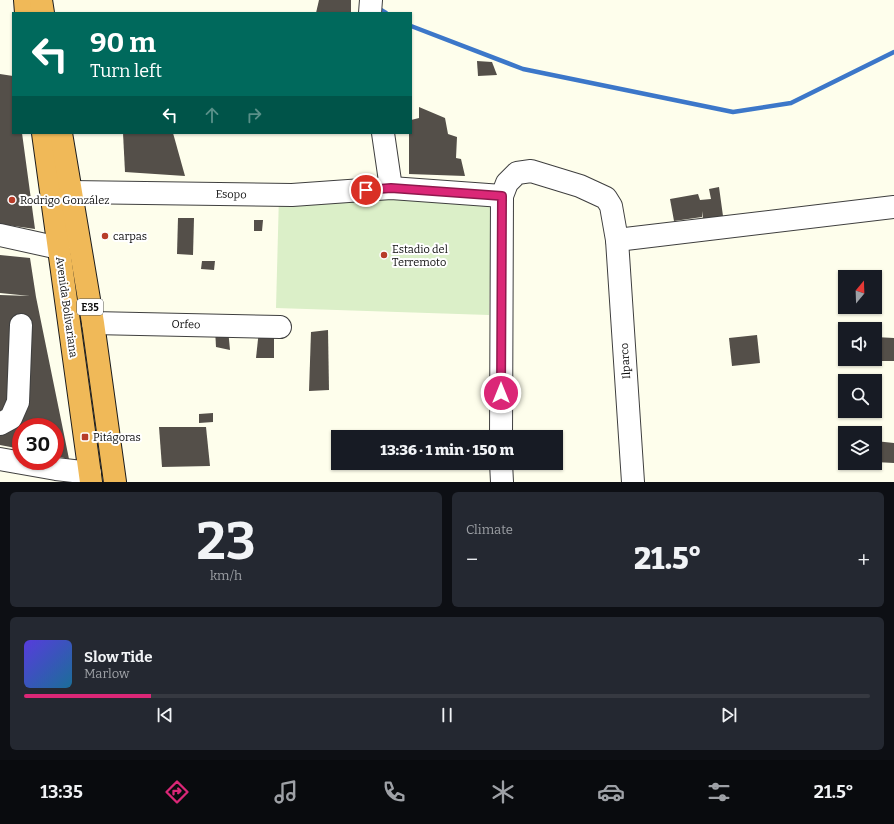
<!DOCTYPE html>
<html lang="en">
<head>
<meta charset="utf-8">
<style>
	:root { --surface:#171b24; --page:#242831; --text:#f1f3f6; --muted:#9ea1a6; --line:#363941; --accent:#db2777 }
	body { margin:0; font-family:Bitter,serif; background:var(--page); color:var(--text); height:100vh; display:flex; flex-direction:column; font-size:15px; white-space:nowrap }
	* { box-sizing:border-box; margin:0 }
	p { font-size:13px; color:var(--muted) }
	.icon { flex:none; width:22px; height:22px; fill:none; stroke:currentColor; stroke-width:2; stroke-linecap:round; stroke-linejoin:round }
	.map { position:relative; height:482px; overflow:hidden }
	.panel { display:flex; flex-direction:column; gap:10px; padding:10px; background:#0d0f14; flex:1 }
	.panel>* { flex:none }
	.guide { position:absolute; left:12px; top:12px; width:400px; height:122px; border-radius:0px; box-shadow:0 1px 3px #0004; background:#00695c; color:#fff; overflow:hidden }
	.needle { width:26px; rotate:19deg }
	.tools { position:absolute; left:838px; top:270px; display:grid; gap:8px }
	.tools a { display:grid; place-items:center; width:44px; height:44px; border-radius:0px; background:var(--surface); box-shadow:0 1px 3px #0004; font-size:20px }
	.speed { position:absolute; left:12px; top:418px; display:flex; gap:8px; font-size:20px; font-weight:700; text-align:center }
	.speed>* { display:grid; place-content:center; width:52px; height:52px; border-radius:50%; background:var(--surface); box-shadow:0 1px 3px #0004; line-height:1 }
	.speed .limit { border:6px solid #d22; background:#fff; color:#111 }
	.pin { position:absolute; display:grid; place-items:center; width:34px; height:34px; color:#fff; margin:-17px; border:2px solid #fff; border-radius:50%; box-shadow:0 1px 4px #0007 }
	.me { position:absolute; width:44px; margin:-22px; rotate:0deg; stroke-linejoin:round; filter:drop-shadow(0 0 3px #0008) }
	.turn { display:flex; align-items:center; gap:14px; height:84px; padding:0 12px; font-size:18px }
	.turn .icon { width:52px; height:52px; stroke-width:2.5 }
	.turn b { display:block; font-size:28px; line-height:34px }
	.lanes { display:flex; align-items:center; height:38px; padding:0 12px; background:#0003; justify-content:center; gap:20px; direction:ltr }
	.lanes .off { opacity:.35 }
	.big { font-size:30px; font-weight:800; line-height:1.1 }
	.panel .widget { flex:1; display:flex; flex-direction:column; justify-content:center; gap:6px; min-width:0; padding:0 14px; border-radius:6px; background:var(--page) }
	.panel .dial { align-items:center; gap:0 }
	.dial b { font-size:52px; line-height:1 }
	.song { display:flex; align-items:center; gap:12px }
	.cover { width:48px; height:48px; border-radius:6px; background:linear-gradient(135deg,hsl(250 70% 55%),hsl(200 70% 35%)) }
	.played { height:4px; border-radius:2px; background:linear-gradient(90deg,var(--accent) 15%,var(--line) 15%) }
	.keys { display:flex; justify-content:space-around; direction:ltr }
	.heat { display:flex; justify-content:space-between; align-items:center; font-size:22px; direction:ltr }
	.panel .tiles { flex:1; display:grid; gap:10px; grid-template-columns:1fr 1fr }
	.widget:last-child { grid-column:span 2 }
	.trip { position:absolute; left:331px; top:430px; width:232px; height:40px; border-radius:0px; background:var(--surface); box-shadow:0 1px 3px #0004; font-weight:800; line-height:40px; text-align:center }
	.dock { display:flex; height:64px; justify-content:space-around; align-items:center; background:#090b0e; color:var(--muted) }
	.dock .icon { width:28px; height:28px }
	.dock .on { color:var(--accent) }
	.dock b { font-size:18px; color:var(--text) }
	.map>svg:first-child { display:block }
	.pitch { fill:#dbefc8 }
	.lines { fill:none; stroke-linecap:round; stroke-linejoin:round }
	.stream { stroke:#3c77c9; stroke-width:4.5 }
	.building { fill:#544f49 }
	.minor-casing { stroke:#3f3f3f; stroke-width:24 }
	.highway-casing { stroke:#1d1d1d; stroke-width:24 }
	.minor { stroke:#fff; stroke-width:22 }
	.highway { stroke:#f0b958; stroke-width:22 }
	.route-casing { stroke:#8e194d; stroke-width:10 }
	.route { stroke:#db2777; stroke-width:7 }
	.poi-dot { fill:#b73c29; stroke:#fff; stroke-width:1.5 }
	.labels { text-anchor:middle; stroke-width:4; stroke-linejoin:round; paint-order:stroke }
	.shield { fill:#fff; stroke:#555; stroke-width:1 }
	.shield-label { font-size:10px; font-weight:bold; fill:#0c0c0c }
	.street-label { font-size:11px; fill:#0c0c0c; stroke:#fff }
	.poi-label { font-size:11px; fill:#0c0c0c; stroke:#fff; text-anchor:start }
</style>
</head>
<body>
<div class="map">
<svg width="894" height="482" viewBox="0 0 894 482">
	<rect width="100%" height="100%" fill="#fefeec"/>
	<path class="pitch" d="M279 195 492 202 489 315 276 308Z"/>
	<g class="lines">
		<g class="stream">
			<path d="M376 7 386 13"/>
			<path d="M411 26 523 69 733 112 791 103 894 52"/>
		</g>
	</g>
	<g class="building">
		<path d="M319 0H351V13H316Z"/>
		<path d="M477 61 492 62 497 75 478 76Z"/>
		<path d="M0 74 13 76V133H22L35 229 0 224Z"/>
		<path d="M419 107 445 118 448 134 457 137 456 158 461 159 465 176 409 174V133H411V120L419 118Z"/>
		<path d="M123 133H173L185 176 125 172Z"/>
		<path d="M719 187 723 216 703 219 702 211V217L674 221 670 199 698 194 700 200 711 199 709 189Z"/>
		<path d="M178 218H194L193 255 177 254Z"/>
		<path d="M254 220H263L262 231H254Z"/>
		<path d="M0 255 30 258 36 297 69 459 55 456V427H21V449L0 445V295L30 296 0 293Z"/>
		<path d="M202 261H215L214 270 201 269Z"/>
		<path d="M215 329H228L230 350 216 347Z"/>
		<path d="M259 330 274 332V358H256Z"/>
		<path d="M328 330 329 390 309 391 311 332Z"/>
		<path d="M757 335 760 363 732 366 729 338Z"/>
		<path d="M875 337 894 338V361H872V359H875Z"/>
		<path d="M213 413V422L199 423V414Z"/>
		<path d="M159 427H206L210 466 162 467Z"/>
		<path d="M875 441 894 443V463L875 462Z"/>
	</g>
	<g class="lines">
		<defs>
			<g id="minor">
				<path d="M370 13 371 0"/>
				<path d="M383 133 391 188"/>
				<path d="M71 192 292 195 391 188 502 196"/>
				<path d="M0 235 59 248"/>
				<path d="M617 240 894 207"/>
				<path d="M93 323 280 327"/>
				<path d="M0 424 11 418 18 402 21 325"/>
				<path d="M501 437 502 196 507 183 517 173 531 171 580 186 606 198 611 206 617 240 633 482"/>
				<path d="M0 459 56 469 90 473"/>
				<path d="M501 463 502 482"/>
			</g>
			<g id="highway">
				<path d="M25 0 26 13"/>
				<path d="M41 0 43 13"/>
				<path d="M43 133 91 482"/>
				<path d="M61 133 93 323 115 482"/>
			</g>
		</defs>
		<use href="#minor" class="minor-casing"/>
		<use href="#highway" class="highway-casing"/>
		<use href="#minor" class="minor"/>
		<use href="#highway" class="highway"/>
	</g>
	<g class="lines">
		<defs>
			<path id="route" d="M366 190 391 188 502 196 501 393"/>
		</defs>
		<use href="#route" class="route-casing"/>
		<use href="#route" class="route"/>
	</g>
	<g class="poi-dot">
		<circle cx="12" cy="200" r="4"/>
		<circle cx="105" cy="236" r="4"/>
		<circle cx="384" cy="255" r="4"/>
		<rect x="81" y="433" width="8" height="8" rx="2"/>
	</g>
	<g class="labels">
		<rect class="shield" x="77" y="299" width="26" height="16" rx="3"/>
		<g class="shield-label">
			<text x="90" y="311">E35</text>
		</g>
		<g class="street-label">
			<text transform="translate(231 194) rotate(1)" y="4">Esopo</text>
			<text transform="translate(67 307) rotate(82)" y="4">Avenida Bolivariana</text>
			<text transform="translate(186 324) rotate(1)" y="4">Orfeo</text>
			<text transform="translate(625 361) rotate(-94)" y="4">Ilparco</text>
		</g>
		<g class="poi-label">
			<text x="20" y="204">Rodrigo González</text>
			<text x="113" y="240">carpas</text>
			<text x="392" y="253">Estadio del<tspan x="392" dy="13">Terremoto</tspan></text>
			<text x="93" y="441">Pitágoras</text>
		</g>
	</g>
</svg>
<div class="tools">
<a><svg class="needle" viewBox="-14 -14 28 28"><path d="M0-13l5 13h-10z" fill="#e53935"/><path d="M0 13l5-13h-10z" fill="#9ea1a6"/></svg></a>
<a><svg class="icon" aria-label="sound" viewBox="0 0 24 24"><path d="M4 9h4l5-4v14l-5-4H4zM17 9q2 3 0 6"/></svg></a>
<a><svg class="icon" aria-label="search" viewBox="0 0 24 24"><circle cx="10" cy="10" r="6"/><path d="M15 15l6 6"/></svg></a>
<a><svg class="icon" aria-label="layers" viewBox="0 0 24 24"><path d="M12 4l9 5-9 5-9-5zM3 14l9 5 9-5"/></svg></a>
</div>
<div class="speed"><div class="limit">30</div></div>
<div class="pin" style="left:366px;top:190px;background:#d93025"><svg class="icon" aria-label="arrive" viewBox="0 0 24 24"><path d="M6 21V4h12l-3 4 3 4H6"/></svg></div>
<svg class="me" style="left:501px;top:393px" viewBox="-20 -20 40 40"><circle r="17" fill="#db2777" stroke="#fff" stroke-width="3"/><path d="M0-11L8 9 0 5-8 9z" fill="#fff"/></svg>
<div class="trip">13:36 · 1 min · 150 m</div>
<div class="guide">
<div class="turn"><svg class="icon" aria-label="left" viewBox="0 0 24 24"><path d="M17 20v-9H6M10 6l-5 5 5 5"/></svg><div><b>90 m</b>Turn left</div></div>
<div class="lanes"><svg class="icon" aria-label="left" viewBox="0 0 24 24"><path d="M17 20v-9H6M10 6l-5 5 5 5"/></svg><svg class="icon off" aria-label="ahead" viewBox="0 0 24 24"><path d="M12 20V5M6 11l6-6 6 6"/></svg><svg class="icon off" aria-label="right" viewBox="0 0 24 24"><path d="M7 20v-9h11M14 6l5 5-5 5"/></svg></div>
</div>
</div>
<section class="panel">
<div class="tiles">
<div class="widget dial"><b>23</b><p>km/h</p></div>
<div class="widget"><p>Climate</p>
<div class="heat"><a>−</a><b class="big">21.5°</b><a>+</a></div>
</div>
<div class="widget">
<div class="song"><i class="cover"></i><div><b>Slow Tide</b><p>Marlow</p></div></div>
<div class="played"></div>
<div class="keys"><svg class="icon" aria-label="previous" viewBox="0 0 24 24"><path d="M18 5L8 12l10 7zM5 5v14"/></svg><svg class="icon" aria-label="pause" viewBox="0 0 24 24"><path d="M8 5v14M16 5v14"/></svg><svg class="icon" aria-label="next" viewBox="0 0 24 24"><path d="M6 5l10 7-10 7zM19 5v14"/></svg></div>
</div>
</div>
</section>
<nav class="dock">
<b>13:35</b>
<svg class="icon on" aria-label="directions" viewBox="0 0 24 24"><path d="M12 3l9 9-9 9-9-9zM9 14v-3h6M13 9l2 2-2 2"/></svg>
<svg class="icon" aria-label="music" viewBox="0 0 24 24"><path d="M9 18V5l10-2v13"/><circle cx="6" cy="18" r="3"/><circle cx="16" cy="16" r="3"/></svg>
<svg class="icon" aria-label="phone" viewBox="0 0 24 24"><path d="M5 4h4l2 5-3 2q2 4 5 5l2-3 5 2v4C11 20 4 13 5 4z"/></svg>
<svg class="icon" aria-label="climate" viewBox="0 0 24 24"><path d="M12 3v18M4 7l16 10M4 17L20 7"/></svg>
<svg class="icon" aria-label="car" viewBox="0 0 24 24"><path d="M5 17H2v-5l4-1 3-4h7l3 4 3 1v5h-3M9 17h6M6 11h13"/><circle cx="7" cy="17" r="2"/><circle cx="17" cy="17" r="2"/></svg>
<svg class="icon" aria-label="filters" viewBox="0 0 24 24"><path d="M4 7h16M4 17h16"/><circle cx="9" cy="7" r="2"/><circle cx="15" cy="17" r="2"/></svg>
<b>21.5°</b>
</nav>
</body>
</html>
